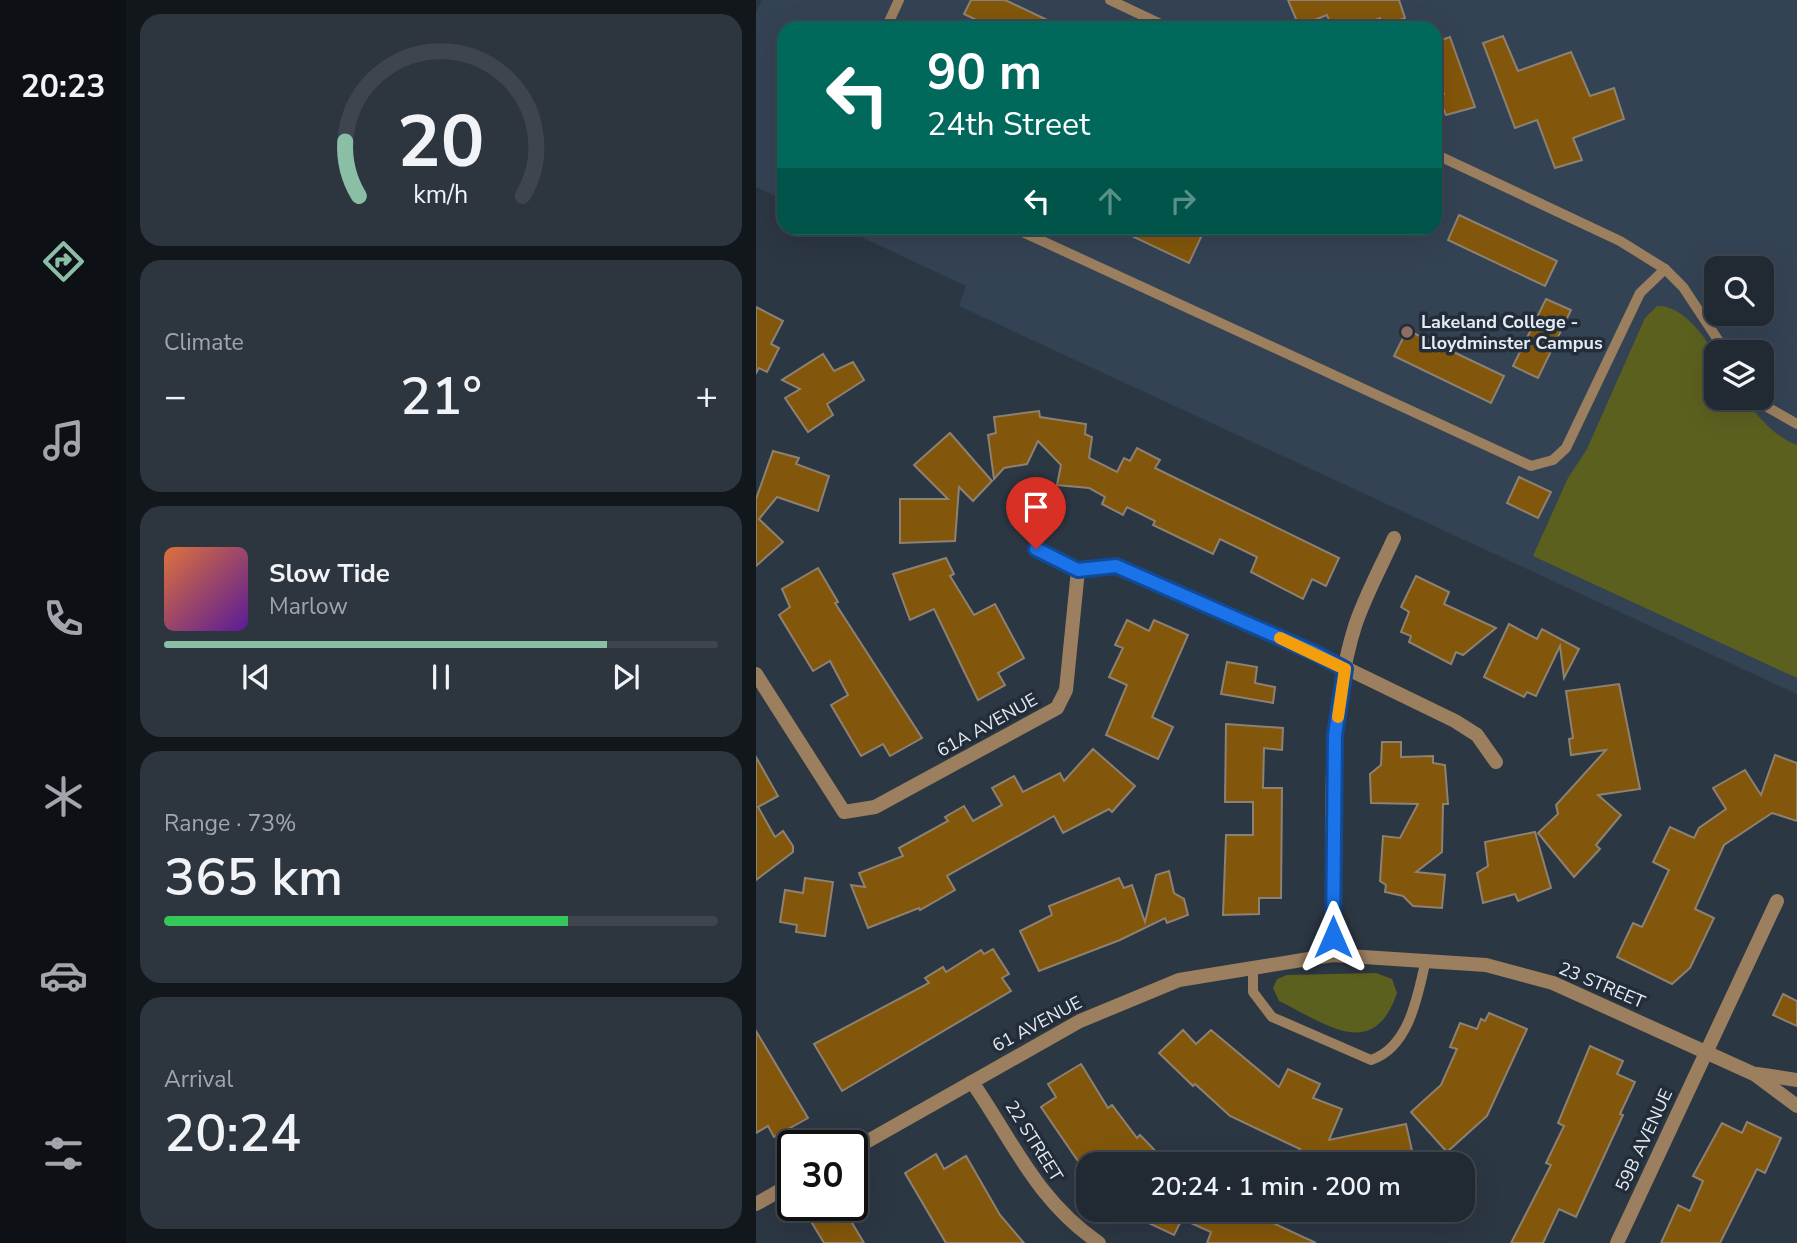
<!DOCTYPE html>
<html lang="en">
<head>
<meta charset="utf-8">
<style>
	:root { --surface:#212933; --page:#2d353f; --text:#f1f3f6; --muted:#a2a6ac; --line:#3e454e; --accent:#8abfa5 }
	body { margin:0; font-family:"Nunito Sans",sans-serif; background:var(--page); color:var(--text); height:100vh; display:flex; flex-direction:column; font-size:26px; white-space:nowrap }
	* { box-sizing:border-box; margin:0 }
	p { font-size:23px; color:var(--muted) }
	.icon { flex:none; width:38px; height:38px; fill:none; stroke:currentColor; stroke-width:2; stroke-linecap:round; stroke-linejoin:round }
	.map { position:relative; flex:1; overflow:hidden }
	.panel { display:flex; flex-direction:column; gap:14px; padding:14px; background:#12171c; width:630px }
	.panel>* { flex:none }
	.hud { position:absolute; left:21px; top:21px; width:665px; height:214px; border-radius:21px; box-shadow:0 7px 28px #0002,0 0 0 2px var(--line); background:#00695c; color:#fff; overflow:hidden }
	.controls { position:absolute; left:948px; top:256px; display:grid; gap:14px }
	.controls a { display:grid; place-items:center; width:70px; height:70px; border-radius:14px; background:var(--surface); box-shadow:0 7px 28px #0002,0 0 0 2px var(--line); font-size:35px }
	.speed { position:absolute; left:21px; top:1130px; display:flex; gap:14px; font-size:35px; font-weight:700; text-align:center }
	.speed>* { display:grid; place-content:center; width:91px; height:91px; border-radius:50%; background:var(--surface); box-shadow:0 7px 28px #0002,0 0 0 2px var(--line); line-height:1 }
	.speed .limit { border:4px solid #111; border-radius:10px; background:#fff; color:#111 }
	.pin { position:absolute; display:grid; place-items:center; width:60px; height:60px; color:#fff; margin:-72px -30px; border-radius:50% 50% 50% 0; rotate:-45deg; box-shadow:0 0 7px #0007 }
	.pin .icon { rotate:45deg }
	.me { position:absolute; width:77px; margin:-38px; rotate:0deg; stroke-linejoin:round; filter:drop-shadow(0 0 5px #0008) }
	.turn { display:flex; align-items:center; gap:24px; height:147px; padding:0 35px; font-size:32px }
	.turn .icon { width:91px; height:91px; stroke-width:2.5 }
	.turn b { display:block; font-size:49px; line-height:60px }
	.lanes { display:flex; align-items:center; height:66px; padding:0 35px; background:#0003; justify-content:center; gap:35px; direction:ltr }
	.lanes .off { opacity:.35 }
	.big { font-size:52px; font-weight:600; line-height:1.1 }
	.panel .widget { flex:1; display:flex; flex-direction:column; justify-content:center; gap:10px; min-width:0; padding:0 24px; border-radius:21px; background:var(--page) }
	.panel .dial { align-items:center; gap:0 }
	.dial svg { height:182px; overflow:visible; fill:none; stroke:var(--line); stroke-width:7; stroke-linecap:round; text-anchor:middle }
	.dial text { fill:var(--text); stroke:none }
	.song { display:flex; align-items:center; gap:21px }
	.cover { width:84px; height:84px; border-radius:10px; background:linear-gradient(135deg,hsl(20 70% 55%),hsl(270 70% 35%)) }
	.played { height:7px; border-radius:4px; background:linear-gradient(90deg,var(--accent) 80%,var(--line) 80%) }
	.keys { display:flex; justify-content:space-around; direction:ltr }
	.heat { display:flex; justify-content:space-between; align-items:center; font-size:38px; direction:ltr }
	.charge { height:10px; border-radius:5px; background:linear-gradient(90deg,#34c759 73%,var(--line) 0) }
	.trip { position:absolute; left:320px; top:1152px; width:399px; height:70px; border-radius:21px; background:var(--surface); box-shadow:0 7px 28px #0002,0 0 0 2px var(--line); font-weight:600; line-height:70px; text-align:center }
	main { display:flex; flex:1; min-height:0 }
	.dock { display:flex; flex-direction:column; width:126px; justify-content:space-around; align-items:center; background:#0d1014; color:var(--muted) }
	.dock .icon { width:49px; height:49px }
	.dock .on { color:var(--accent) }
	.dock b { font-size:32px; color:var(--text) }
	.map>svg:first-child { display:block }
	.built { fill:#344354; fill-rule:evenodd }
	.green { fill:#5c601f }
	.building { fill:#83570b; stroke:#8d8172; stroke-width:2 }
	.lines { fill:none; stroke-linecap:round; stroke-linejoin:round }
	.service { stroke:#9b7f5f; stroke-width:10 }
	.minor { stroke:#9b7f5f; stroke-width:14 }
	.tertiary { stroke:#9b7f5f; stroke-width:14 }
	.route-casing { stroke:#114b97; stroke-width:18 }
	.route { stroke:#1a73e8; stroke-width:12 }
	.slow { stroke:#f59e0b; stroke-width:12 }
	.education-dot { fill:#8d6e63; stroke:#222d39; stroke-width:2.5 }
	.labels { text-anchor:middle; stroke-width:7; stroke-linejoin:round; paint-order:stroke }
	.poi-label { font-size:18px; font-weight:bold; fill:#e4ebf3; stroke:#222d39; text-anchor:start }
	.street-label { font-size:18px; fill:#e4ebf3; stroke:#222d39 }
</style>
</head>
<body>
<main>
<nav class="dock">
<b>20:23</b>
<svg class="icon on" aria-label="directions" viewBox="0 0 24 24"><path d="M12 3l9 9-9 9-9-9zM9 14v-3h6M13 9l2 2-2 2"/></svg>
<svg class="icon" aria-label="music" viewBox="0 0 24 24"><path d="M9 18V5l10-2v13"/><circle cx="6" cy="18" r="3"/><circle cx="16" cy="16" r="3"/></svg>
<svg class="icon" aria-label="phone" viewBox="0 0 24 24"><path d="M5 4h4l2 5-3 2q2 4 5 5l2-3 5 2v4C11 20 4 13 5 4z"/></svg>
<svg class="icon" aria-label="climate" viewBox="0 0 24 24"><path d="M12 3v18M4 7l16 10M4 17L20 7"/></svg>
<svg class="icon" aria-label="car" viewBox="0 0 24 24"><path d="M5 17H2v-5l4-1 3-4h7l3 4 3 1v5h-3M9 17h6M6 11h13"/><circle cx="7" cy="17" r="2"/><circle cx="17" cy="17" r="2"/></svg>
<svg class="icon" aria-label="filters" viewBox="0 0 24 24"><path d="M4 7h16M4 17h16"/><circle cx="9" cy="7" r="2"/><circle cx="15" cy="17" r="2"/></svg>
</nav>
<section class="panel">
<div class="widget dial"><svg viewBox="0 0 100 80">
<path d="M14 69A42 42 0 1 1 86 69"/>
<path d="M14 69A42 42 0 0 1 8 45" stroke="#8abfa5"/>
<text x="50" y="56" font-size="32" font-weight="700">20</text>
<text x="50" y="72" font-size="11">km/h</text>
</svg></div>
<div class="widget"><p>Climate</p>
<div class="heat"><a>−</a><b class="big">21°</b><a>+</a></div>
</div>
<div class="widget">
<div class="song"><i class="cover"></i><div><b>Slow Tide</b><p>Marlow</p></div></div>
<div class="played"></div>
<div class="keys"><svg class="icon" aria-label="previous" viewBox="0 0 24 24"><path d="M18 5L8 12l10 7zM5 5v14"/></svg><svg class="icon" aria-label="pause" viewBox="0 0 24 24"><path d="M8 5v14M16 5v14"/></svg><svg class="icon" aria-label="next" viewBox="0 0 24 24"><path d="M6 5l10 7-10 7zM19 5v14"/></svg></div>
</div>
<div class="widget"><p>Range · 73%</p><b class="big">365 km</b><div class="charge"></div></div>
<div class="widget"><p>Arrival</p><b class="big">20:24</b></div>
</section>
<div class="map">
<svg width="1041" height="1243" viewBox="0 0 1041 1243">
	<rect width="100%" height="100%" fill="#2c3744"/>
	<path class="built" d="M6 0H1041V694L203 306 210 286 86 228H679V28H28V200L0 187V12ZM961 268H1006V313H961ZM961 352H1006V397H961Z"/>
	<g class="green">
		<path d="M901 306C926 305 950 336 960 358 964 368 961 386 961 397H987C1000 415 1020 438 1041 445V678L777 556 812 478 831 449 889 318Z"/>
		<path d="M620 973 636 979 641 993C617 1063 569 1023 523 1001L517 988 521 979 531 975Z"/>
	</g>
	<g class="building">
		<path d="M215 0H249L308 28H237L208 14Z"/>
		<path d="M532 0H643L649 18 627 26 624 18 600 28H576L571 15 543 26Z"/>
		<path d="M747 36 762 71 815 52 834 96 858 88 868 119 817 138 826 160 799 168 781 120 759 128 727 43Z"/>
		<path d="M694 37 719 107 690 115 682 96 688 94 679 67V42Z"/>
		<path d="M703 215 801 261 789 286 692 240Z"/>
		<path d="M359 228H430L446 235 433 263Z"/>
		<path d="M790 299 815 310 782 378 757 366Z"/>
		<path d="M0 307 27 321 15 344 23 348 11 372 3 368 0 373Z"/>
		<path d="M651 330 748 376 735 403 638 356Z"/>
		<path d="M67 354 78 371 97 362 108 380 71 404 77 415 52 432 29 398 44 389 26 380Z"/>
		<path d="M283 411 284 417 330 424 329 434 336 437 333 458 361 472 368 458 374 461 381 448 404 460 399 468 583 558 570 586 556 579 547 599 495 572 501 557 464 539 457 554 397 525 399 521 371 507 367 515 346 504 349 497 333 488 301 485 305 465 282 441 271 464 248 468 238 479 232 435 240 433 238 417Z"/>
		<path d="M194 433 236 481 217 501 203 487 199 541 144 543V499H192L158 465Z"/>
		<path d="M17 451 43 458 40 464 73 476 62 511 21 497 3 519 27 542 0 566V499Z"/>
		<path d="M763 477 795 492 782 518 751 503Z"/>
		<path d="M190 558 198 574 194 576 218 615 239 604 268 658 242 673 249 685 222 700 178 609 154 620 137 574Z"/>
		<path d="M62 568 82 602 79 603 166 738 134 756 127 744 105 756 75 705 92 695 74 661 57 671 23 615 34 607 26 589Z"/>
		<path d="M660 576 693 592 688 604 740 628 707 655 700 652 695 664 653 642 655 636 645 632 653 612 645 607Z"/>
		<path d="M371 620 393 631 398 620 432 635 396 717 417 727 402 759 350 735 371 685 353 677 367 648 359 645Z"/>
		<path d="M753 624 781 639 786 629 823 649 808 678 804 646 780 696 771 692 768 697 728 677Z"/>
		<path d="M471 662 501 667 499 683 519 687 517 703 465 694Z"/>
		<path d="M863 684 884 789 842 795 865 815 840 845 844 849 818 877 782 833 802 814 800 805 850 750 815 755 813 739 817 738 810 691Z"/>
		<path d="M470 724 527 728 526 750 508 748 507 788H526L525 898H503V914L467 915 470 835H497V802H469Z"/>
		<path d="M626 742H645V757L677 756V763L689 765 692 804H687L686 852 660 872 689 875 686 908 657 906 647 896 629 892 630 885 624 881 627 836 644 838 662 804 615 803 614 774 625 765Z"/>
		<path d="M337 749 379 786 356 812 353 809 307 833 298 816 191 876 199 890 164 910 163 908 112 928 95 885 109 887 103 873 147 856 143 848 192 821 189 817 208 806 217 821 246 805 236 788 258 776 267 792 304 773 308 781Z"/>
		<path d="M1019 755 1041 763V821L1016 813 968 845 939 909 958 918 934 968 916 984 861 957 877 923 886 927 913 870 897 862 914 827 938 838 943 828 970 809 957 788 989 770 1005 795Z"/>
		<path d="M0 757 22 796 2 807 19 837 27 831 37 846V852L0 880Z"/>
		<path d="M779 832 795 888 762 901 759 894 727 903 721 873 732 866 729 842Z"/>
		<path d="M413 871 418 893 428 899 432 915 411 923 409 918 364 940 283 971 264 931 296 915 293 906 363 878 368 888 376 885 389 922 400 875Z"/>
		<path d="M49 878 77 882 69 936 40 932 41 925 24 922 29 890 47 893Z"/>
		<path d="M237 949 253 974 246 978 255 991 86 1091 58 1044 173 983 169 978 187 967 190 972 225 950 228 954Z"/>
		<path d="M1027 994 1041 1001V1026L1017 1015Z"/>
		<path d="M733 1013 771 1029 731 1116 691 1152 655 1112 685 1085 701 1049 694 1047 704 1023 721 1029 725 1019 729 1021Z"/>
		<path d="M427 1030 440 1044 455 1030 523 1087 532 1069 564 1084 557 1098 586 1109 573 1140 650 1124 659 1164H538L544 1149 474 1116 439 1084 437 1086 403 1053Z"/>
		<path d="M0 1031 52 1118 18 1137 12 1126 0 1133Z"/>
		<path d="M834 1046 867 1061 861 1074 879 1082 864 1114 867 1115 820 1217 803 1209 787 1243H755L795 1165 790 1163 808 1126 802 1123Z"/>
		<path d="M325 1064 352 1108 356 1105 381 1138 384 1135 412 1164H324L285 1107 300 1097 292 1084Z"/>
		<path d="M991 1122 1025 1138 1009 1173 1001 1169 964 1243H905L922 1205 934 1211 947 1181 937 1176 966 1123 986 1133Z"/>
		<path d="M180 1154 188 1169 210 1156 244 1215 268 1243H190L149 1173Z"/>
		<path d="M86 1206 108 1243H68L56 1223Z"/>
		<path d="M363 1209H487L560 1243H451L455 1232 426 1219 418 1235Z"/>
	</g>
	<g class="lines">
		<g class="service">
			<path d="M354 0 413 28"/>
			<path d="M130 28 143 0"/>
			<path d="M679 154 864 241 909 269 927 287 970 352"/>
			<path d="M258 228 775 466 797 460 810 448 884 293 909 269"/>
			<path d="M1002 397 1011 407 1041 424"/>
			<path d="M497 967V992L516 1017 615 1060C654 1047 662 994 670 959"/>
		</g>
		<g class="minor">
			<path d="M280 549 322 570 360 566 559 653 699 721 721 735 740 762"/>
			<path d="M0 674 88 812 119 807 301 708 310 690 322 570"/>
			<path d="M577 955C577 851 568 725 599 626 609 596 625 567 638 538"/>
			<path d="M216 1082C257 1141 280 1200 343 1243"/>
			<path d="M861 1243 1021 901"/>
		</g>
		<g class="tertiary">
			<path d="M1001 1074 1041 1080"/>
			<path d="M96 1150 324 1021 423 980 577 955 730 965 797 983 998 1074 1041 1106"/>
			<path d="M0 1204 37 1183"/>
		</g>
	</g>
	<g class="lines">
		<defs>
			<path id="route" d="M280 549 322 570 360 566 559 653 589 669 579 735 577 937"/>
		</defs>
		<use href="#route" class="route-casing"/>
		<use href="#route" class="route"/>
		<path class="slow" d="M524 638 589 669 582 717"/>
	</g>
	<circle class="education-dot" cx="651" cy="332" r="7"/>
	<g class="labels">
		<g class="poi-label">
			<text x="665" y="328">Lakeland College -<tspan x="665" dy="21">Lloydminster Campus</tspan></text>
		</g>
		<g class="street-label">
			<text transform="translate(231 725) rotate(-29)" y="6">61A AVENUE</text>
			<text transform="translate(846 985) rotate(23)" y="6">23 STREET</text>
			<text transform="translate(281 1024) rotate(-28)" y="6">61 AVENUE</text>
			<text transform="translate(888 1140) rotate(-65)" y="6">59B AVENUE</text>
			<text transform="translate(278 1141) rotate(58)" y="6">22 STREET</text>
		</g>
	</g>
</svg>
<div class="controls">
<a><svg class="icon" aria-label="search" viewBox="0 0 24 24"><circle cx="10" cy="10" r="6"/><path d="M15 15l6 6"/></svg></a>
<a><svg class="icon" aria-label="layers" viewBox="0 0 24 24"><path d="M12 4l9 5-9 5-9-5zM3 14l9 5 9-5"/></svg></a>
</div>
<div class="speed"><div class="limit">30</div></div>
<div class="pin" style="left:280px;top:549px;background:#d93025"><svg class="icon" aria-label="arrive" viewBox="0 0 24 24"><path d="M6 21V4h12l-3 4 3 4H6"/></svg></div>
<svg class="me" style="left:577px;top:937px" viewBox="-20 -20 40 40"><path d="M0-17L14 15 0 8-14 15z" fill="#1a73e8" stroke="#fff" stroke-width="4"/></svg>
<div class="trip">20:24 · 1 min · 200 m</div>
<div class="hud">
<div class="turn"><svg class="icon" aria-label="left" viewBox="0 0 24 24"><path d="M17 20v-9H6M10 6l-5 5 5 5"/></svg><div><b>90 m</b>24th Street</div></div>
<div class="lanes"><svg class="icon" aria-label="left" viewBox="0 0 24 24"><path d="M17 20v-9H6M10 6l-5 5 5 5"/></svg><svg class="icon off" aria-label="ahead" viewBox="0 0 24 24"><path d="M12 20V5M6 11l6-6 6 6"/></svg><svg class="icon off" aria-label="right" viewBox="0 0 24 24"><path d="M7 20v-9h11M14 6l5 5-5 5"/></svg></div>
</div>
</div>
</main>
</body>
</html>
